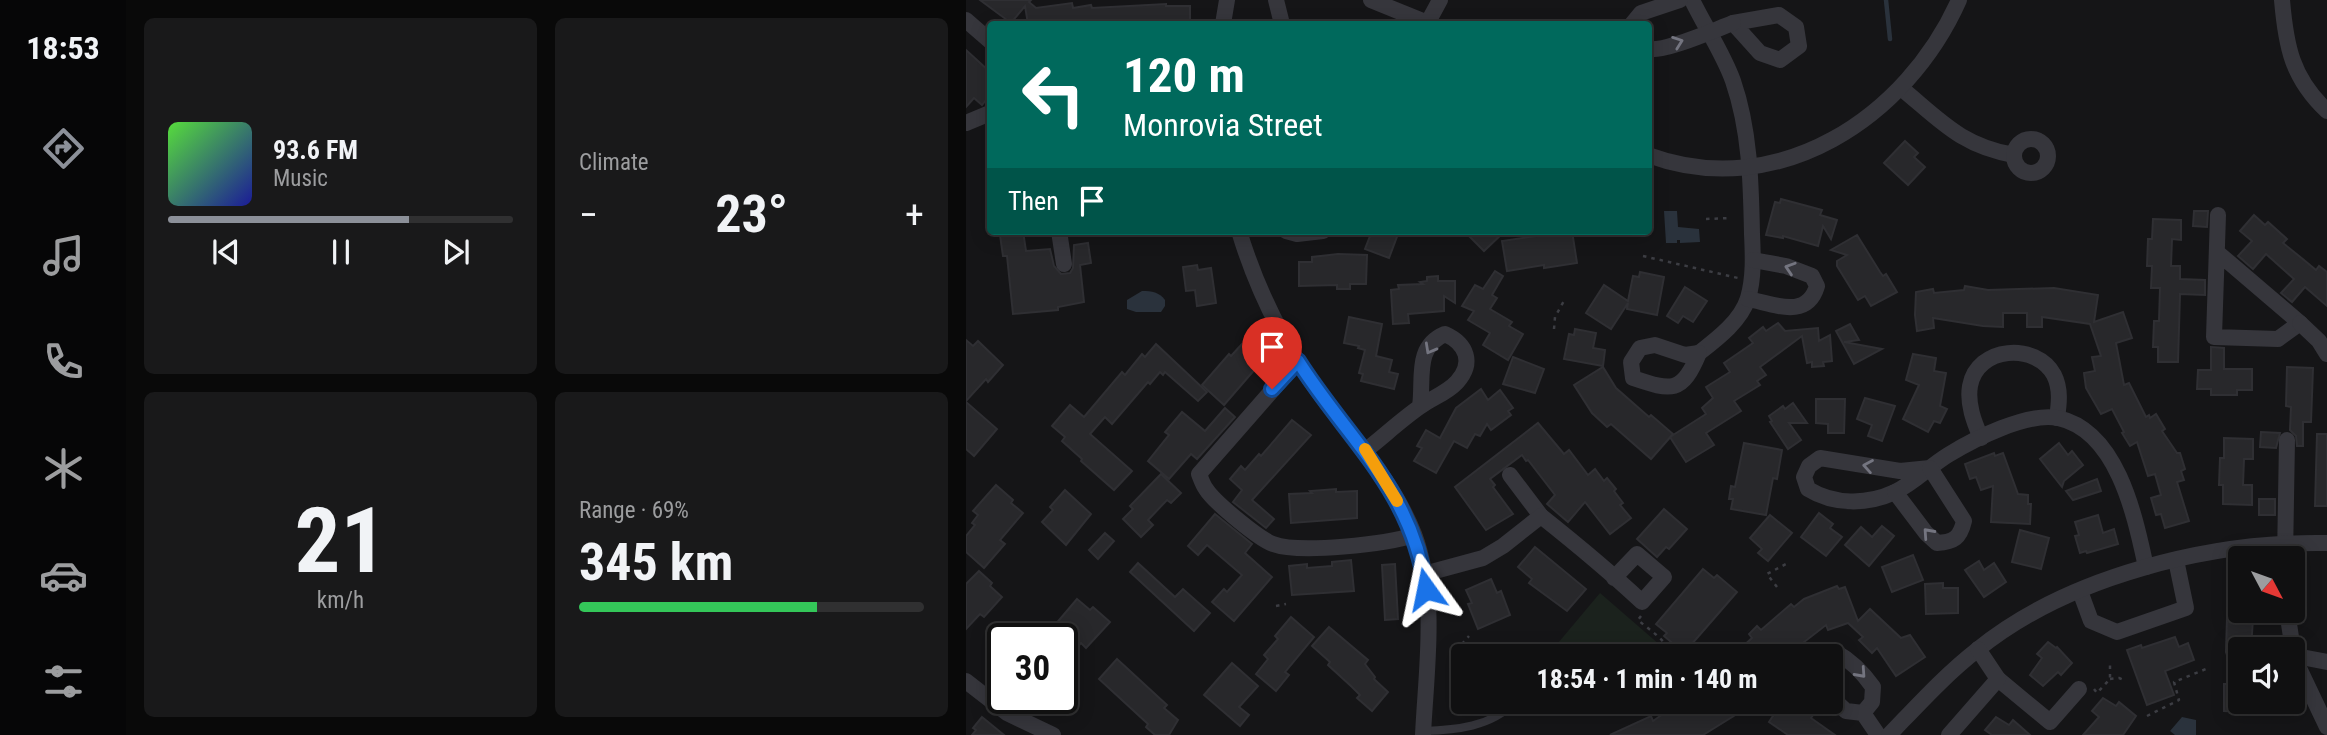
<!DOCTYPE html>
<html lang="en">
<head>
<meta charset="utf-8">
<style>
	:root { --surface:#101011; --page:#19191a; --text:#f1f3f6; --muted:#9c9d9f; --line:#303031; --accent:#8c9099 }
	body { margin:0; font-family:"Roboto Condensed",sans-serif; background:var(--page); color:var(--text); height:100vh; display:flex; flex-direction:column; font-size:26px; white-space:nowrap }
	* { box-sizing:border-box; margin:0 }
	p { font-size:23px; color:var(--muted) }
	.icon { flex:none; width:38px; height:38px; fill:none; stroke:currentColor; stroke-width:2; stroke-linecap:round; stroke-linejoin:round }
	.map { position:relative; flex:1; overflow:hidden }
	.sheet { display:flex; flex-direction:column; gap:18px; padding:18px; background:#090909; width:840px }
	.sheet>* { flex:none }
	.banner { position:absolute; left:21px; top:21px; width:665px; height:214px; border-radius:7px; box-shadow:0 4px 18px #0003,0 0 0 2px var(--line); background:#00695c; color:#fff; overflow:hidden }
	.needle { width:46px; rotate:131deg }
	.buttons { position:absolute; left:1262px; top:546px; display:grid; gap:14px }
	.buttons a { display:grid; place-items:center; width:77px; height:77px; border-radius:7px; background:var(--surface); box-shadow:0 4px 18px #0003,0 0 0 2px var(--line); font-size:35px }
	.speed { position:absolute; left:21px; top:623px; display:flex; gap:14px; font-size:35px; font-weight:700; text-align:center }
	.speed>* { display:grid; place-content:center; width:91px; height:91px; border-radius:50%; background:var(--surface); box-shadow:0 4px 18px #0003,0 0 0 2px var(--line); line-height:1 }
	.speed .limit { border:4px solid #111; border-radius:10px; background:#fff; color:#111 }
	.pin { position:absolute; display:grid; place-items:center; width:60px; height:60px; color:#fff; margin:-72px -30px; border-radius:50% 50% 50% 0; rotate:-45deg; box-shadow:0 0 7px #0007 }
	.pin .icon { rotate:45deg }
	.me { position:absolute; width:77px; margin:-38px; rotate:348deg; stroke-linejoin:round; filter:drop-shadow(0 0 5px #0008) }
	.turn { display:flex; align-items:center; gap:24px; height:147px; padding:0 21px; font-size:32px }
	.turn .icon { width:91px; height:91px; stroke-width:2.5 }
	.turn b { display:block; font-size:49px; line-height:60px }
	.then { display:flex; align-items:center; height:66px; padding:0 21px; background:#0003; gap:14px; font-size:26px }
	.big { font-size:52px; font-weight:700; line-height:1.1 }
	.sheet .tile { flex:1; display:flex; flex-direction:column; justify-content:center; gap:10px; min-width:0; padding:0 24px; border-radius:10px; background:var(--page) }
	.sheet .dial { align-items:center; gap:0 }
	.dial b { font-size:91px; line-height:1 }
	.song { display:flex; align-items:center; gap:21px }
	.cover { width:84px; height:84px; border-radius:10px; background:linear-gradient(135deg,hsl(110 70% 55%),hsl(240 70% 35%)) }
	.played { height:7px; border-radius:4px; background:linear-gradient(90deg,var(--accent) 70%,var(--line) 70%) }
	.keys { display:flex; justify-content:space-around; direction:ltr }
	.heat { display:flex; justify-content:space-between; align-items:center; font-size:38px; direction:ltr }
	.charge { height:10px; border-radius:5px; background:linear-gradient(90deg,#34c759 69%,var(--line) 0) }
	.sheet .tiles { flex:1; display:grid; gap:18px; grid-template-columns:repeat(2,1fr) }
	.trip { position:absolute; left:485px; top:644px; width:392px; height:70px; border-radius:7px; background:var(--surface); box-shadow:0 4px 18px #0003,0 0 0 2px var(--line); font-weight:700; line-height:70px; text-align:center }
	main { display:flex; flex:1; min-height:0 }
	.menu { display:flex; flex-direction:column; width:126px; justify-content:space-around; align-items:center; background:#060607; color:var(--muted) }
	.menu .icon { width:49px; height:49px }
	.menu .selected { color:var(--accent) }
	.menu b { font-size:32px; color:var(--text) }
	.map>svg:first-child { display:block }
	.green { fill:#1b221d }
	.water { fill:#2a323c }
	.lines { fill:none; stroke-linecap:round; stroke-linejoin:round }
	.stream { stroke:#2a323c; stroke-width:4.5 }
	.building { fill:#28282b; stroke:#2f2f33; stroke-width:2 }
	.path { stroke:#3c3d43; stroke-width:2.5; stroke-dasharray:3.5 5; stroke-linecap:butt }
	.service { stroke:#36363c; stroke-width:8 }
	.minor { stroke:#36363c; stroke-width:16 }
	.oneway { stroke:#747580 }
	.route-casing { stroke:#114b97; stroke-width:18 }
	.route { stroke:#1a73e8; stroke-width:12 }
	.slow { stroke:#f59e0b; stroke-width:12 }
</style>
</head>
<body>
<main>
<nav class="menu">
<b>18:53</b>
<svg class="icon selected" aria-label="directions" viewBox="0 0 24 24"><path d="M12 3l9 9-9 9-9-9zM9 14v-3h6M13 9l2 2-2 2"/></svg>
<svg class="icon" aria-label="music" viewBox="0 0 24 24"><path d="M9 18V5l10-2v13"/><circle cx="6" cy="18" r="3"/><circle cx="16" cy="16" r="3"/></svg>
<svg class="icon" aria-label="phone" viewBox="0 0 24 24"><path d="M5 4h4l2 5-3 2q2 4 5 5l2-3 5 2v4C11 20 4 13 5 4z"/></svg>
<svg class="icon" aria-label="climate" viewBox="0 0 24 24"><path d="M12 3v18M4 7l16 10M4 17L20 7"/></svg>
<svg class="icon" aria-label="car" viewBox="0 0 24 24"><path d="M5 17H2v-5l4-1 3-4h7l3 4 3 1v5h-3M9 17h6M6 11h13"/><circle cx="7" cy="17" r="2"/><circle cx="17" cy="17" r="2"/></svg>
<svg class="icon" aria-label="filters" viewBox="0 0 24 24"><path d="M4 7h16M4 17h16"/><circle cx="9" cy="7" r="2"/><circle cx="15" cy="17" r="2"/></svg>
</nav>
<section class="sheet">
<div class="tiles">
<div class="tile">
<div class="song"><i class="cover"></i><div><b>93.6 FM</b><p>Music</p></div></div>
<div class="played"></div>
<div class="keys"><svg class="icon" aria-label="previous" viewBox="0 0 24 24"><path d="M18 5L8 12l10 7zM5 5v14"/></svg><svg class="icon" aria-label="pause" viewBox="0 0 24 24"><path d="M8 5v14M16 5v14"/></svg><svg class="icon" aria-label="next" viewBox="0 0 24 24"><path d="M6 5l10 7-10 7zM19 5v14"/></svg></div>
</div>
<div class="tile"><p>Climate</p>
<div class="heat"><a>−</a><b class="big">23°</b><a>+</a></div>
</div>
<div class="tile dial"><b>21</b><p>km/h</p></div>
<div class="tile"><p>Range · 69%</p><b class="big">345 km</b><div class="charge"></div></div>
</div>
</section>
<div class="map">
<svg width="1361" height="735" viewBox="0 0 1361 735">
	<rect width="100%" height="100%" fill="#151517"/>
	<path class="green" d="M634 593 694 645 685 656H596L587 649Z"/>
	<g class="water">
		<path d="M698 211H711L712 227 733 229 734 242 714 243V240H711V243H700Z"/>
		<path d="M176 291C186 291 193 292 199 300V306L195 312H170L161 309V300Z"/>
		<path d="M1216 717 1230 720V735H1209L1204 731Z"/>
	</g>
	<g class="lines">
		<path class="stream" d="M920 0 924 39"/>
	</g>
	<g class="building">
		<path d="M14 0H65L63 2 70 8 106 3 107 8 125 5 126 8 200 4V6H224V24H62L59 6 45 23Z"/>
		<path d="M0 50 24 72V95L16 105 8 98 0 107Z"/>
		<path d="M939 141 952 153 948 157 959 167 942 185 918 163Z"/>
		<path d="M815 199 856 210 854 215 871 220 865 239 857 226 852 246 817 236V238L800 235 809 202 814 203Z"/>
		<path d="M1228 211H1242L1241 227 1227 226Z"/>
		<path d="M1288 215 1299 225 1302 222 1321 239 1317 243 1338 260 1350 270 1353 266 1361 272V306L1339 287 1326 302 1315 293 1328 279 1300 254 1287 269 1272 256 1286 241 1274 231Z"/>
		<path d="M1187 219 1215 220V240L1206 239 1205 266H1214V279L1239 280V295L1214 294 1212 362H1192V347H1187L1188 321H1193L1194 288H1185L1186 266H1181L1182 239H1186Z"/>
		<path d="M42 231H57L60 251 84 249 88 266 95 274 104 273 107 268 108 245 122 243 125 263 114 265 118 302 92 307V310L47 314 41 256H37L34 235 42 234Z"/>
		<path d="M406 231H425L432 234 423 258 399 249Z"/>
		<path d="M498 231H539L518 251Z"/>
		<path d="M606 231 611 263 578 268V265L541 271 536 241Z"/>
		<path d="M891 235 914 272 917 276 920 274 931 292 905 306 899 296 892 300 871 266V261L881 255 865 250Z"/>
		<path d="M372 254 401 255 400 284H384V289H371V285L333 286V262H346V257Z"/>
		<path d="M231 265 232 270 245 268 250 303 231 306 229 290 220 291 217 267Z"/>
		<path d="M529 271 537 276 526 295 531 298 524 309 546 322 543 326 557 334 542 360 517 345 524 333 502 320 508 311 496 306 509 285 517 289Z"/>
		<path d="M674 272 698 277 691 315 661 309 662 303 645 329 620 313 638 285 662 301 667 276 673 277Z"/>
		<path d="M472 276V281H489V303L478 296V311L442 314 443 323 427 324 425 290 433 289 432 285 457 284 454 282 461 281V277Z"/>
		<path d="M999 286 1022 290 1088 288 1132 295 1128 322 1157 312 1166 338 1150 343 1158 385 1163 383 1180 417 1183 415 1184 418 1190 414 1199 429 1196 431 1211 453H1214L1219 469 1215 471 1218 480 1211 482 1223 521 1199 528 1195 514 1190 515 1185 498 1195 495 1189 474 1182 476 1171 442 1164 446 1156 433 1158 432 1146 409 1135 414 1120 388 1118 373 1129 371 1126 357 1135 356 1124 324 1076 317V327H1061V313H1037V327L1017 326 967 318 968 328 951 331 949 315 950 292 967 289 968 293 998 290Z"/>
		<path d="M719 287 741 301 727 322 717 316 712 323 701 316Z"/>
		<path d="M383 317 416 324 410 356 426 360 423 372 432 374 428 389 395 381 397 374 393 373 399 350 392 348 393 346 378 343Z"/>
		<path d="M812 323 819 331 852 328 853 341 864 335 866 361 857 362 858 366 846 367V362L841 363 836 336 794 367 800 375 791 381 794 385 768 401 775 411 740 433 748 445 720 462 704 437 740 414 736 408 747 398 740 387 764 372 758 363 787 343 783 338 797 327 800 331Z"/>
		<path d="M884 324 893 340 878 342 916 349 888 364 870 331Z"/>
		<path d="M609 329 630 333 627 348 639 350 637 366 598 359 603 334 608 335Z"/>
		<path d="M0 340 7 346 12 341 37 365 22 382 20 379 0 401Z"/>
		<path d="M190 344 241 392 232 401 199 372 197 375 194 372 184 384 182 382 146 424 139 417 124 434 166 471 148 490 115 461 116 459 96 441 99 437 86 426 104 405 118 417 156 372 159 375 176 354 179 357Z"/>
		<path d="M276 344 296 361 258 405 236 385 263 354 265 356Z"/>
		<path d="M1245 347 1258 348V369H1286V390H1271V395H1245V389H1231L1232 370H1245Z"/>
		<path d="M947 354 970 358 968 371 980 373 974 406 981 409 974 423 968 421 962 432 937 419 953 385 940 380Z"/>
		<path d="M547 357 578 369 569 393 537 384Z"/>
		<path d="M637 367 650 388 683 417 685 415 707 434 685 459 645 424 641 427 626 413 608 385Z"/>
		<path d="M1321 367 1347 368 1345 422H1337V446H1331L1330 436 1324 430 1325 407 1320 406Z"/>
		<path d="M515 389 522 400 534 390 547 408 542 411 545 415 525 430 521 424 514 436 509 434 501 448 488 441 470 473 448 461 456 448 451 446 460 430 474 438 490 408Z"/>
		<path d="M899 398 929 406 916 441 902 436 906 425 891 419Z"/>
		<path d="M850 399H879L878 433H862V424L850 423Z"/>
		<path d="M0 402 31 429 8 456 0 449Z"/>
		<path d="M827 403 841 423H823L835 440 822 449 804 422 806 421 803 416 817 406 819 409Z"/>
		<path d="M259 408 269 417 231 459 225 454 203 479 182 461 203 435 199 432 216 412 239 431Z"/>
		<path d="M326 420 345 435 286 500 308 519 300 528 267 502 276 490 264 479 275 466 279 470 293 454 295 456Z"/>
		<path d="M572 423 598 454 603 450 622 475 629 469 638 481 641 478 650 489 648 491 657 503 654 505 665 518 644 534 619 502 602 522 581 504 589 495 562 460 560 461 556 455 524 479 529 485 527 487 547 514 520 530 489 487Z"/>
		<path d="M1295 432 1314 433 1310 448 1294 447Z"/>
		<path d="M1351 434H1361V506H1349Z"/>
		<path d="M1258 438 1287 439V459H1278L1277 485H1286V505L1257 504V485H1253L1254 458H1258Z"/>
		<path d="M778 443 816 450 811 479 807 478 800 515 765 509 767 499H763L765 486 769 487Z"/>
		<path d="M1093 443 1102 455 1106 451 1117 465 1098 481 1096 487 1074 459Z"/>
		<path d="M1028 453 1029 456 1037 453 1052 494 1062 495V504H1065L1064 524 1025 522 1027 486 1015 490 1010 477 1004 479 999 464Z"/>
		<path d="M195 474 215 493 205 503 201 500 182 520 187 525 175 537 157 519 167 509 164 506Z"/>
		<path d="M1131 479 1135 491 1107 500 1100 491Z"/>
		<path d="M30 485 47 500 45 503 57 513 34 540 39 544 18 568 0 552V536L9 525 6 523 12 515 7 511Z"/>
		<path d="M370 489V492L391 491V518L325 523 323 494 346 493 344 491Z"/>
		<path d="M99 490 125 514 100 545 76 522 87 510 84 507Z"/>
		<rect x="1293" y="499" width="16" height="16"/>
		<path d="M698 509 721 529 703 549 700 547 691 557 671 539Z"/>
		<path d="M853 513 867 524 864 528 876 537 860 556 835 537Z"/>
		<path d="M249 514 286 544 279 553 306 577 268 621 246 602 258 589 261 592 276 575 241 545 232 555 222 546Z"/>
		<path d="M804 515 826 533 802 561 792 553 796 549 784 538Z"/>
		<path d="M1132 515 1137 533 1148 529 1152 544 1121 553 1120 551 1114 553 1109 536 1113 535 1109 522Z"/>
		<path d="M916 526 928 536 903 566 879 545 895 527 906 537Z"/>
		<path d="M1054 530 1083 538 1075 569 1046 562Z"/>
		<path d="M139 533 148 541 132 559 123 550Z"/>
		<path d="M569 547 620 589 601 611 563 583 566 579 552 567Z"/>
		<path d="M947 555 957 580 926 592 916 567Z"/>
		<path d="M385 560 388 591 326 595 323 566 341 564V568L366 566V562Z"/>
		<path d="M1013 561 1018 570 1028 563 1040 582 1018 597 999 570Z"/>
		<path d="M172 563 209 597 217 589 244 613 228 631 164 572Z"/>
		<path d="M429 564 432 619 419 620 416 565Z"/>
		<path d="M737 569 748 578 751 575 771 592 718 653 698 636 701 633 690 624Z"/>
		<path d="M13 571 26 583 24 586 36 597 18 617 14 614 0 629V584Z"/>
		<path d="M525 579 531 593 535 591 544 615 512 629 502 604 506 603 500 590Z"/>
		<path d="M977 583V588H992V613L960 614 959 584Z"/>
		<path d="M1262 583H1274V611H1285L1287 618 1285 649H1274V658H1262L1260 652Z"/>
		<path d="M871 586 873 589 879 587 892 621 904 609 935 638 944 635 959 657 930 676 911 648 906 653 893 640 897 637 882 623 862 630 860 625 820 656H766L786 638 783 634 791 626 795 630 825 604 828 607 838 599Z"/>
		<path d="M111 599 124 610 127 607 144 622 120 648 115 643 96 664V639H77Z"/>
		<path d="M325 617 348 637 319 672 323 675 310 691 290 674 302 659 298 655 312 639 309 636Z"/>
		<path d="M363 627 402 660 399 664 409 677 408 679 422 692 406 711 391 698 394 695 386 687 362 665 364 662 346 646Z"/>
		<path d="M1209 637 1213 647 1222 643 1228 660 1199 671 1208 695 1181 705 1161 650 1175 645 1176 648Z"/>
		<path d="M1082 642 1090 648 1091 647 1106 663 1095 675 1092 672 1077 686 1064 675 1076 658 1071 654Z"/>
		<path d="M151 659 201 705 198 708 212 720 203 735H189L180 727 182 724 133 679Z"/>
		<path d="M266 663 292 686 273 707 283 715 274 726 238 695Z"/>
		<path d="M1258 684H1274V712L1258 711Z"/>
		<path d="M1137 698 1150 706 1153 702 1170 716 1157 735H1117L1133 717 1126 711Z"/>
		<path d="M714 702H763L771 714 737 735H644L685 716 687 721Z"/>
		<path d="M816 702 829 710 832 705 847 715 845 718 869 735H822L803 722Z"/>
		<path d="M1282 702H1304L1303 715 1281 714Z"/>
		<path d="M16 717 38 735H6L10 730 7 728Z"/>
		<path d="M1030 717 1043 725 1047 720 1064 735H1026L1019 730Z"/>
	</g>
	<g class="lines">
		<g class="path">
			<path d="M740 219 765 218"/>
			<path d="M677 256 772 278"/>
			<path d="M588 329 589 317 599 299"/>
			<path d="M811 587 801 574 820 564"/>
			<path d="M310 606 320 604"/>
			<path d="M675 616 672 620C683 630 703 641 704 656"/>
			<path d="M496 644 503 636"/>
			<path d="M1144 679 1153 678 1160 681"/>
			<path d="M1128 689 1131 693 1144 679V665"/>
			<path d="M1181 716 1213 700 1208 682 1240 669"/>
		</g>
		<path class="service" d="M457 731C490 730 525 727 549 702"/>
		<g class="minor">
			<path d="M310 0 316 24"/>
			<path d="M405 0 464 24"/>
			<path d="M726 0C739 27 757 53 767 81 784 130 785 183 786 234 787 255 788 278 782 298 775 321 751 339 733 353"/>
			<path d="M1316 0C1320 47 1326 78 1361 111"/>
			<path d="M813 15 830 27 833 46 814 60 794 53 767 23Z"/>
			<path d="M0 20 24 41"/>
			<path d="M257 24 261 0"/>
			<path d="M461 24 474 0"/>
			<path d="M666 24 675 13 714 0"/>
			<path d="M682 49C700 52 748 30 767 23"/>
			<path d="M935 88C974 120 995 146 1048 155"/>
			<path d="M0 123 24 113"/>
			<circle cx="1065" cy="156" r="17"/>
			<path d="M682 155C812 203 941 117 993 0"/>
			<path d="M93 231 98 264"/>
			<path d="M273 231C289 284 313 334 344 380 379 431 425 475 448 534 472 598 460 669 457 735"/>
			<path d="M320 231 331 234 357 231"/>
			<path d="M1252 253 1334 323 1312 339 1248 337 1252 215"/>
			<path d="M782 299C808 304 841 320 851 286L846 276 820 266 787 260"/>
			<path d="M1334 323 1353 341 1361 354"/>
			<path d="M689 345 719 355 733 353C716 394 706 391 667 378L665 362 674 348Z"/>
			<path d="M332 361 233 474C235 479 237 485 240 489 248 502 293 539 307 544 334 554 421 544 448 535"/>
			<path d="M1015 438C1008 422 1001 404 1004 386 1011 346 1070 342 1088 375 1095 389 1093 404 1091 418"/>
			<path d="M400 450C418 436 436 419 455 406 466 398 481 393 491 382 508 363 501 344 479 334 448 347 458 379 454 406"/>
			<path d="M964 468 934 471 854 458 843 466 838 477 842 489C868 505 901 505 929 492 948 483 964 466 982 455 1008 439 1061 412 1092 418 1152 431 1169 517 1180 567"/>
			<path d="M544 475 575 516"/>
			<path d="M929 492 960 533 971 543C988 542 994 538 998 521L964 468"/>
			<path d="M1319 558 1321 440"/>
			<path d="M458 574 517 558 537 546 575 516C609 543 644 572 676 602L698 577 671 554 648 578"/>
			<path d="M1114 591 1125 621 1151 632 1220 608 1210 560"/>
			<path d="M1321 611 1325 637 1332 666 1361 727"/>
			<path d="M856 656 871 653C886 661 897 673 907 687L906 702 897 713"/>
			<path d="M1330 656 1361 662"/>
			<path d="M1032 679 1084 722 1113 689"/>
			<path d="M0 681 41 713 87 735"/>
			<path d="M864 696 880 711 897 713 912 735"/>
			<path d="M923 735C951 706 979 675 1011 650 1102 576 1245 541 1361 543"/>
			<path d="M983 735 1032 679 1012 649"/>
		</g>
	</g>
	<defs><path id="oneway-chevron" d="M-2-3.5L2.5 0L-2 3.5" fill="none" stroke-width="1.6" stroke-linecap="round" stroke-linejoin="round" transform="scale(1.75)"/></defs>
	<g class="oneway">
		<use href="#oneway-chevron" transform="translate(712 42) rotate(-20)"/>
		<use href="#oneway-chevron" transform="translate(824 268) rotate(-162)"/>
		<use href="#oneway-chevron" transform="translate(464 349) rotate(119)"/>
		<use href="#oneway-chevron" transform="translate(902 466) rotate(-170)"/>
		<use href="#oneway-chevron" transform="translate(962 533) rotate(-132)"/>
		<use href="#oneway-chevron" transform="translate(895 673) rotate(48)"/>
	</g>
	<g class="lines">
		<defs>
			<path id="route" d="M306 389 332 361C382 440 446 489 460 589"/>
		</defs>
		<use href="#route" class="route-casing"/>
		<use href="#route" class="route"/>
		<path class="slow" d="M399 449 431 501"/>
	</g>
</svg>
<div class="buttons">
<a><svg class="needle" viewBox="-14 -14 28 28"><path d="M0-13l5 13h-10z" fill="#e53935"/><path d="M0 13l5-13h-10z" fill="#9c9d9f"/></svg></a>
<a><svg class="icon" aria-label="sound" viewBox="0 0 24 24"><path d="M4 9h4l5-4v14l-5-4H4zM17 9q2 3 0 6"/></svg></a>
</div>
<div class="speed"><div class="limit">30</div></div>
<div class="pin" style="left:306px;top:389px;background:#d93025"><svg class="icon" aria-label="arrive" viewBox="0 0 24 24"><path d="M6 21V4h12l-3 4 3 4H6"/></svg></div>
<svg class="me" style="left:460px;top:589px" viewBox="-20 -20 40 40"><path d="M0-17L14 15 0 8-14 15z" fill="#1a73e8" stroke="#fff" stroke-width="4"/></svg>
<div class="trip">18:54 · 1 min · 140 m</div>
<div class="banner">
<div class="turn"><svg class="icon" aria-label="left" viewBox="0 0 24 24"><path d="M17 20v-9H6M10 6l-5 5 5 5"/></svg><div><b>120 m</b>Monrovia Street</div></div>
<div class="then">Then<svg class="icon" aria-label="arrive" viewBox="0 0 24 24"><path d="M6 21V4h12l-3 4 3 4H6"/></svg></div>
</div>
</div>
</main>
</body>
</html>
